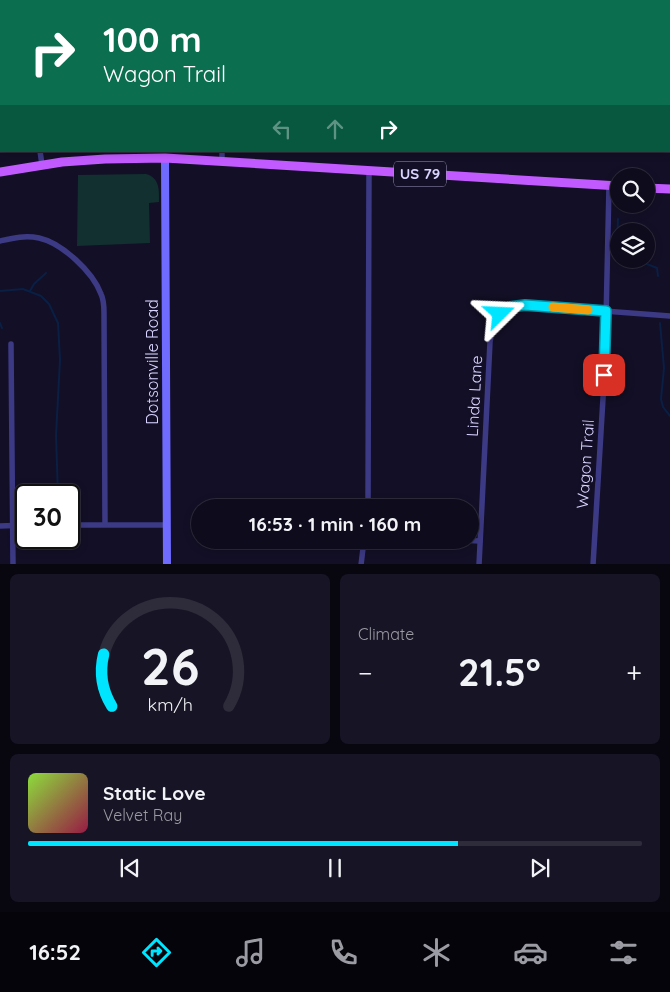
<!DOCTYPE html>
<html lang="en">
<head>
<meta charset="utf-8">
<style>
	:root { --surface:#0e0b1c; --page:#171425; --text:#f1f3f6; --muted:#9b9ba3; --line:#2e2b3b; --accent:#00e5ff }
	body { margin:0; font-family:Quicksand,sans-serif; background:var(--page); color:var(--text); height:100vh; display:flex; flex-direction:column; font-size:19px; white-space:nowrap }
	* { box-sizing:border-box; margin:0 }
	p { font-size:16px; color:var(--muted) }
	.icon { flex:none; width:28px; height:28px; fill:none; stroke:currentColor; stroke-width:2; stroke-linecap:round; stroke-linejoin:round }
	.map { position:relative; height:564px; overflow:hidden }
	.panel { display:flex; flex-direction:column; gap:10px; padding:10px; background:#08060f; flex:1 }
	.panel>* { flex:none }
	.top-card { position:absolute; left:0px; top:0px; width:670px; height:152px; box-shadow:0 2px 8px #0003,0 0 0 1px var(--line); background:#0b6e4f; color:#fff; overflow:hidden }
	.tools { position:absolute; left:610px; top:168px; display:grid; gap:10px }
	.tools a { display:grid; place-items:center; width:45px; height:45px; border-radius:50%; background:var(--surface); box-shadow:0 2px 8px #0003,0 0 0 1px var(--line); font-size:25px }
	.speed { position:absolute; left:15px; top:484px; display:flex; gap:10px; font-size:25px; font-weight:700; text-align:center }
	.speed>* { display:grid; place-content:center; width:65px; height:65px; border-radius:50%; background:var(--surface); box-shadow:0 2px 8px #0003,0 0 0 1px var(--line); line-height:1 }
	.speed .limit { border:2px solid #111; border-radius:8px; background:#fff; color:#111 }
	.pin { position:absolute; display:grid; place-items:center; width:42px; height:42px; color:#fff; margin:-21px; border-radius:10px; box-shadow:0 2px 8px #0006 }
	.me { position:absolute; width:55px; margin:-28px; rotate:69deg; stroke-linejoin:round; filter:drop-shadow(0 0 4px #0008) }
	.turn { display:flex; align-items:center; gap:18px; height:105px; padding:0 20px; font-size:22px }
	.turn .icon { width:65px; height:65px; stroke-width:2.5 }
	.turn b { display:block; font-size:35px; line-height:42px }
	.lanes { display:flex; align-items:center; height:48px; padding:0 20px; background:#0003; justify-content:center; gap:25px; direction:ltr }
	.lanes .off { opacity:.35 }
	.big { font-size:38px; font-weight:800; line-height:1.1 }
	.panel .card { flex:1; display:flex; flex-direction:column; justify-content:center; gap:8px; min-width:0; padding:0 18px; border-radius:8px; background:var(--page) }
	.panel .dial { align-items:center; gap:0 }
	.dial svg { height:130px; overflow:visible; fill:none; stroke:var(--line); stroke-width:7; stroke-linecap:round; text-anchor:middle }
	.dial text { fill:var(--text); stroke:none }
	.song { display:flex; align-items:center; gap:15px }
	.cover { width:60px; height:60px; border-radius:8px; background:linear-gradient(135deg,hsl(90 70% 55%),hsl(340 70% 35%)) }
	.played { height:5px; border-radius:2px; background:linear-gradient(90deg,var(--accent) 70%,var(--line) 70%) }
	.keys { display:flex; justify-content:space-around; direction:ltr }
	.heat { display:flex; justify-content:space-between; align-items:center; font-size:28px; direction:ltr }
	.panel .tiles { flex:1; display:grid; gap:10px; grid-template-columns:1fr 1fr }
	.card:last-child { grid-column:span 2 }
	.trip { position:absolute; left:191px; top:499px; width:288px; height:50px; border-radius:25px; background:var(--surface); box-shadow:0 2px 8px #0003,0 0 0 1px var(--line); font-weight:800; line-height:50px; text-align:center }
	.tab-bar { display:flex; height:80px; justify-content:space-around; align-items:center; background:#06040b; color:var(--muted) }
	.tab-bar .icon { width:35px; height:35px }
	.tab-bar .selected { color:var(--accent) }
	.tab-bar b { font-size:22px; color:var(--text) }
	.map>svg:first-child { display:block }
	.green { fill:#12302f }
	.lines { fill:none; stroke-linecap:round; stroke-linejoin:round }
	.stream { stroke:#0a1f44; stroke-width:2 }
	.minor { stroke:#3d3a85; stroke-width:5.5 }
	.secondary { stroke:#6f6bff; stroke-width:8 }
	.primary { stroke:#c25bff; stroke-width:9 }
	.route-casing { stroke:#0095a6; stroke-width:12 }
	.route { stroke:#00e5ff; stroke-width:9 }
	.slow { stroke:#f59e0b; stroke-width:9 }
	.labels { text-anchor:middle; stroke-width:5; stroke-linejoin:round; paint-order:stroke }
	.shield { fill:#130f26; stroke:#9e99be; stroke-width:1 }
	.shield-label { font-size:15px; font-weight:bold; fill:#d9d4ff }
	.street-label { font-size:16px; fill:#d9d4ff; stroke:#130f26 }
</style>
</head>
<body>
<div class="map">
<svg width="670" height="565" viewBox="0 0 670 565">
	<rect width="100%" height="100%" fill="#130f26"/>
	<path class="green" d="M146 174C160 178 159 190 159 202L149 203 150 243 77 246 78 175Z"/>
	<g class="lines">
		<g class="stream">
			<path d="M618 219 617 241 619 251"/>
			<path d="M634 259 657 268 658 276"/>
			<path d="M0 291 23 289 41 296 49 304 58 323 60 360 56 435 58 495"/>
			<path d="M30 291 34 284 46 273"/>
			<path d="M0 323 2 328"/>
			<path d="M660 323 664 368 661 399 663 407 670 416"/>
		</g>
		<g class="minor">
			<path d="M203 0 226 1"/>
			<path d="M309 0V1"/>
			<path d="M662 0V1"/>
			<path d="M67 1 68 0"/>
			<path d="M669 27 670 32"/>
			<path d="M40 151 42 165"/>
			<path d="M222 151V162"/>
			<path d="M0 241C13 238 25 235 39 238 62 243 93 272 101 294 104 300 104 307 104 313L105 524"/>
			<path d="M11 344 13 565"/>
			<path d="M368 508 369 171"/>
			<path d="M69 525H167"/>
			<path d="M0 526 26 525"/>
			<path d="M459 540 480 541"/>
			<path d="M361 565 364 540"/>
			<path d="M479 565 490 342C494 317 499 308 525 305L670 316"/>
			<path d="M593 565 605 365 609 186"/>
		</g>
		<path class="secondary" d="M165 158 167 565"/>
		<g class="primary">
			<path d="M0 172 62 162 105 159 165 158 619 186"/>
			<path d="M646 188 670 189"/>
		</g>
	</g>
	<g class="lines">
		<defs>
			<path id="route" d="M500 314 510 307 525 305 606 311 604 375"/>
		</defs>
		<use href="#route" class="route-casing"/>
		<use href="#route" class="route"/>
		<path class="slow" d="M553 307 588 310"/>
	</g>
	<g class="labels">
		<rect class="shield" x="394" y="161.5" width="52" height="25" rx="4"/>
		<g class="shield-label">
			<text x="420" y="179">US 79</text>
		</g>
		<g class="street-label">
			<text transform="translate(152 362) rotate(-90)" y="6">Dotsonville Road</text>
			<text transform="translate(474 396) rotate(-87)" y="6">Linda Lane</text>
			<text transform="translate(585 464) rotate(-86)" y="6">Wagon Trail</text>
		</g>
	</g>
</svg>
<div class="tools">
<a><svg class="icon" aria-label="search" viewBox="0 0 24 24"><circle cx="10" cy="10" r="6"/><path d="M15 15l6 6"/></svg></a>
<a><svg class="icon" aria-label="layers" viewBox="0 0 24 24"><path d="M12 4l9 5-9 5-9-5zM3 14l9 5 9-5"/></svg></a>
</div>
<div class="speed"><div class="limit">30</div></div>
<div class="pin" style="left:604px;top:375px;background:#d93025"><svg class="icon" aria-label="arrive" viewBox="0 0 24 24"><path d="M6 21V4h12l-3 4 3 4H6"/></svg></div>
<svg class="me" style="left:500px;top:314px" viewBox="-20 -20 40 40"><path d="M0-17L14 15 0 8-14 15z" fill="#00e5ff" stroke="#fff" stroke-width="4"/></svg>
<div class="trip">16:53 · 1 min · 160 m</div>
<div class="top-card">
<div class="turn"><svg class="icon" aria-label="right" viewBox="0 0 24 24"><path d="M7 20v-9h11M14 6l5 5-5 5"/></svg><div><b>100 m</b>Wagon Trail</div></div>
<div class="lanes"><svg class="icon off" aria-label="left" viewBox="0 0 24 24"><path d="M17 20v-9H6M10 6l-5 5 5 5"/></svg><svg class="icon off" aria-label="ahead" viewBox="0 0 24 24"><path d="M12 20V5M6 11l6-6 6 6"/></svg><svg class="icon" aria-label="right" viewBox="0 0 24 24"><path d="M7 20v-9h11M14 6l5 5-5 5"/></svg></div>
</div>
</div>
<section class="panel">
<div class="tiles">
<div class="card dial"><svg viewBox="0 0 100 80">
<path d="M14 69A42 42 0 1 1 86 69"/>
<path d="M14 69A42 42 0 0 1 9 37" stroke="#00e5ff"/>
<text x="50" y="56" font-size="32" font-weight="700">26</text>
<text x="50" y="72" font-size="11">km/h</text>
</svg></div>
<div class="card"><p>Climate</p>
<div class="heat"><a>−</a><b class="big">21.5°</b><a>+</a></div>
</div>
<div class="card">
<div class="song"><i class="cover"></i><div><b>Static Love</b><p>Velvet Ray</p></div></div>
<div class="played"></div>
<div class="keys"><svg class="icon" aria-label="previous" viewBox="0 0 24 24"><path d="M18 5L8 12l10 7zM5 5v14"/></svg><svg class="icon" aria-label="pause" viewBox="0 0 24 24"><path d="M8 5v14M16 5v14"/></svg><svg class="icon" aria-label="next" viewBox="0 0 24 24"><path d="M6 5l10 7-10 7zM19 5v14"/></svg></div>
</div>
</div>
</section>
<nav class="tab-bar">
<b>16:52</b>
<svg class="icon selected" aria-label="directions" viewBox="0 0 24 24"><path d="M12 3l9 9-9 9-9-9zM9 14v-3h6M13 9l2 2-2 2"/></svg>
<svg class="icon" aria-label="music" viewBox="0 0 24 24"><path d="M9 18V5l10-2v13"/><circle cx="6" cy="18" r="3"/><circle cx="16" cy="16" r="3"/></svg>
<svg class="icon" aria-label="phone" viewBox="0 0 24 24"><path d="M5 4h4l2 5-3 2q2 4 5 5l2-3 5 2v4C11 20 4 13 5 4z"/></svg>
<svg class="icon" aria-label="climate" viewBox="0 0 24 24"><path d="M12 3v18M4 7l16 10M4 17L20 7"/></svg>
<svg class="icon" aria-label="car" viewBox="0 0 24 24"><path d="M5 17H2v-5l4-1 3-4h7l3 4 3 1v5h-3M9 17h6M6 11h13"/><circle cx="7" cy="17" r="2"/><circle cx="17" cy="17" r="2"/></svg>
<svg class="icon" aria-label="filters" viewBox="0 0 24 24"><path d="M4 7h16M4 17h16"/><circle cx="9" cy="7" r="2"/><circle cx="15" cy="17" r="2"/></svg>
</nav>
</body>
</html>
